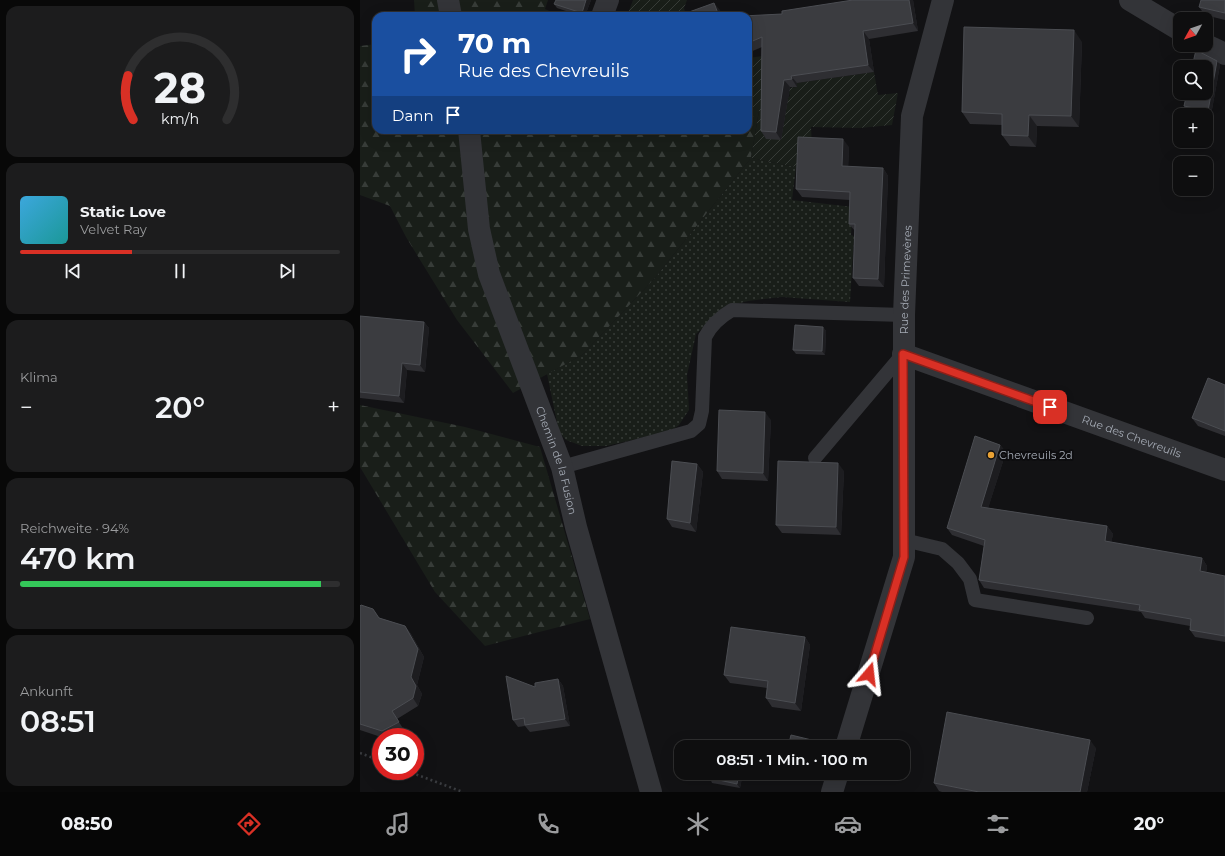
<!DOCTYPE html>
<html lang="de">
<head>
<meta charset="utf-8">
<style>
	:root { --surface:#0e0e0f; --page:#1c1c1d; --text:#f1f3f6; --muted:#9b9c9e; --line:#2e2e2f; --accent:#d93025 }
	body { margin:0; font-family:Montserrat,sans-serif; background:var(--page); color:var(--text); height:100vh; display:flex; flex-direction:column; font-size:15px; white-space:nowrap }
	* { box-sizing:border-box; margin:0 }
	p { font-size:13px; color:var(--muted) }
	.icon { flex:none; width:22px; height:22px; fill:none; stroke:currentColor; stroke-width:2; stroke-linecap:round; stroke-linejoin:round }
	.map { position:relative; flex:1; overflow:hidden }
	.drawer { display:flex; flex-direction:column; gap:6px; padding:6px; background:#080808; width:360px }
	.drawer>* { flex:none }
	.top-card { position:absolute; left:12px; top:12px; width:380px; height:122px; border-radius:12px; box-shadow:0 4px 16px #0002,0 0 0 1px var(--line); background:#1a4fa0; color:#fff; overflow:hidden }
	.needle { width:26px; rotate:230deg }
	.controls { position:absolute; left:813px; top:12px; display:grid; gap:8px }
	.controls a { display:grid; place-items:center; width:40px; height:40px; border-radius:8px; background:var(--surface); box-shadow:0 4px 16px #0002,0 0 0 1px var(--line); font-size:20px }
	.speed { position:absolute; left:12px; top:728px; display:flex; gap:8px; font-size:20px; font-weight:700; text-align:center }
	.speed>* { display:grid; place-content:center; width:52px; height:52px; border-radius:50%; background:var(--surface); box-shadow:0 4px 16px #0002,0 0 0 1px var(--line); line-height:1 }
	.speed .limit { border:6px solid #d22; background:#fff; color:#111 }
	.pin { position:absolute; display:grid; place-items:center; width:34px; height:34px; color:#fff; margin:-17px; border-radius:8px; box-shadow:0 2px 6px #0006 }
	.me { position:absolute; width:44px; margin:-22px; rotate:17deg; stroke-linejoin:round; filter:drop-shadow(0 0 3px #0008) }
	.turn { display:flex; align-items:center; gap:14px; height:84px; padding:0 20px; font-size:18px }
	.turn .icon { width:52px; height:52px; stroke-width:2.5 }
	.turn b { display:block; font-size:28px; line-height:34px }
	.then { display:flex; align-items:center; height:38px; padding:0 20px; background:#0003; gap:8px; font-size:15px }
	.big { font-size:30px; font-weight:600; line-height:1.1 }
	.drawer .card { flex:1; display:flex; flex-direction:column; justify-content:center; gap:6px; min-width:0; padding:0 14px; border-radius:12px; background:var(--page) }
	.drawer .dial { align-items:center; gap:0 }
	.dial svg { height:104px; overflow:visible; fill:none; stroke:var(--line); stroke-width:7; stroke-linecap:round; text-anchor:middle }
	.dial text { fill:var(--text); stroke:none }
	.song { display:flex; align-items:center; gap:12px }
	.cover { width:48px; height:48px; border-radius:6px; background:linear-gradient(135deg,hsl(200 70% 55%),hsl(180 70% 35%)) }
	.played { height:4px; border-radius:2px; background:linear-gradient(90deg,var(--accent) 35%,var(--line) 35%) }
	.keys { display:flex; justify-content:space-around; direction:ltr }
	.heat { display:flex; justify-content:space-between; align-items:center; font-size:22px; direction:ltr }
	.charge { height:6px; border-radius:3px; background:linear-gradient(90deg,#34c759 94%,var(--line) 0) }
	.trip { position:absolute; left:314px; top:740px; width:236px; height:40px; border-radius:12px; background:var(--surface); box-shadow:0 4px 16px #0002,0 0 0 1px var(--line); font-weight:600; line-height:40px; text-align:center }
	.tabs { display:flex; height:64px; justify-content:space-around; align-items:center; background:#060606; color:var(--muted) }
	.tabs .icon { width:28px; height:28px }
	.tabs .active { color:var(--accent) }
	.tabs b { font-size:18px; color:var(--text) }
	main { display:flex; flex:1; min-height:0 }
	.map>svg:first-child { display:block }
	.grass { fill:url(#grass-dots) }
	.forest { fill:url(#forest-firs) }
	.garden { fill:url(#garden-furrows) }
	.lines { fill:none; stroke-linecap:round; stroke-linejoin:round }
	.path { stroke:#393b3f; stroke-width:2.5; stroke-dasharray:2 3; stroke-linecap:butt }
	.service { stroke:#333438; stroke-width:14 }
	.minor { stroke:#333438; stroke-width:22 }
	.wall { fill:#2e2e32 }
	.shaded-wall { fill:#1d1d20 }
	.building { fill:#3b3c40; stroke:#4b4d52 }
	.route-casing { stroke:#8d1f18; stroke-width:10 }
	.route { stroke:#d93025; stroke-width:7 }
	.poi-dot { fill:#eaa234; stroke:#0d0d0f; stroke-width:1.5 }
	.labels { text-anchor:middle; stroke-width:4; stroke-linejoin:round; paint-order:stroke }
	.street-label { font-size:11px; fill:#a4aab4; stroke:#0d0d0f }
	.poi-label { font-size:11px; fill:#a4aab4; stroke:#0d0d0f; text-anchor:start }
</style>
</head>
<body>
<main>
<section class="drawer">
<div class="card dial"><svg viewBox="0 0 100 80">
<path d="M14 69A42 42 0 1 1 86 69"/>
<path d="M14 69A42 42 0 0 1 10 35" stroke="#d93025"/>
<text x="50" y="56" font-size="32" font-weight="700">28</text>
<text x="50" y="72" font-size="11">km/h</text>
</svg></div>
<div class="card">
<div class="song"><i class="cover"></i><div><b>Static Love</b><p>Velvet Ray</p></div></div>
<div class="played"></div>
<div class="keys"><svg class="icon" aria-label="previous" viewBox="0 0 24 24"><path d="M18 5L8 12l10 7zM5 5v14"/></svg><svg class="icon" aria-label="pause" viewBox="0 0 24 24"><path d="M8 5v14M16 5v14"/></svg><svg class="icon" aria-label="next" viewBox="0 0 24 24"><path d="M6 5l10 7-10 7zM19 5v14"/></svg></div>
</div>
<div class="card"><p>Klima</p>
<div class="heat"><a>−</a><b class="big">20°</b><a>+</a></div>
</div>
<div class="card"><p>Reichweite · 94%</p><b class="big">470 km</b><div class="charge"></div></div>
<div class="card"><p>Ankunft</p><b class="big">08:51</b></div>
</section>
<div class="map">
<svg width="865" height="792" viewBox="0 0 865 792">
	<defs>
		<pattern id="grass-dots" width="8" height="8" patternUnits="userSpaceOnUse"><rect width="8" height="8" fill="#191e19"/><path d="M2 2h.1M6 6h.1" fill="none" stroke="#373c38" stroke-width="1.8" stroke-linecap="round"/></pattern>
		<pattern id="forest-firs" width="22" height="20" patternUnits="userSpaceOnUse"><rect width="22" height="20" fill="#191e19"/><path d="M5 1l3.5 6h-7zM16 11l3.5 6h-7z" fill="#373c38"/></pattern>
		<pattern id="garden-furrows" width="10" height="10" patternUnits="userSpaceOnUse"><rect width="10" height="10" fill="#191e19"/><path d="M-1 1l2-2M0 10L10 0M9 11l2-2" fill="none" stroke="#373c38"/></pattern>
	</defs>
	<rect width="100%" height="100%" fill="#121214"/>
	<path class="grass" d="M391 158 436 167 432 200 493 207 491 235 494 236 490 302 422 297 388 301 365 307 336 334 327 375 329 410 319 425 311 431 246 446H222L206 440 199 432 187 374 222 355 294 279Z"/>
	<g class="forest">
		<path d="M54 0H188L185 9 200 16H55Z"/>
		<path d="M16 44V130H388V108L399 110 391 158 294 279 222 355 153 393 97 320 46 237 30 206 0 195V46Z"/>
		<path d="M0 405 105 427 180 447 230 619 125 646 75 592 0 467Z"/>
	</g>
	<g class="garden">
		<path d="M273 0H327L324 8 326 16H267Z"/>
		<path d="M403 56 422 101 430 96 427 88 437 87V83L514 72 518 95 538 93 532 125 500 128 451 127 452 146 443 167H436L391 158 399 111 388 108V58Z"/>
	</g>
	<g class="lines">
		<g class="path">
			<path d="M0 753 21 761"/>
			<path d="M47 771 103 792"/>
		</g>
		<g class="service">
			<path d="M455 458 543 354"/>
			<path d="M202 467 331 431 339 424 342 411 345 337C351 325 360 317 372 310L544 315"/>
			<path d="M544 540 582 549 598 563 610 579 615 600 727 618"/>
		</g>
		<g class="minor">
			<path d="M88 0 91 16"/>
			<path d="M770 0 820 30"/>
			<path d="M242 16 248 0"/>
			<path d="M846 45 865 54"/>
			<path id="s1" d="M109 130 119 229 129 274 202 467 216 527 291 792"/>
			<path id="s2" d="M543 354 865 470"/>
			<path id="s3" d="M486 747 544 557V315L552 116 583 0"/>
			<path d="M472 792 478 773"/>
		</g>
	</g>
	<g class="wall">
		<path d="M231 0 225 16H221L197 8 194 4Z"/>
		<path d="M553 0 558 31 509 39 514 72 437 83V87H430L421 140 406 139 401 131 402 47 388 53V16L422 14Z"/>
		<path d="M865 0V20L845 15 839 7Z"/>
		<path d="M722 42 719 127 677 126 676 147 650 146 642 135V125L610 124 602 112Z"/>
		<path d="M857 61 860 65 851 115 827 110 824 106Z"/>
		<path d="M489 147 488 167 523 168 528 176 524 287 499 286 493 278 495 231 489 224 490 200 442 197 436 189Z"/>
		<path d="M0 316 64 322 69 328 65 372 47 370 44 403 0 398Z"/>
		<path d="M463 327 466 331 465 355 436 354 433 350Z"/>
		<path d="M865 385V436L838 426 832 418Z"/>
		<path d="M411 420 408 481 362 479 357 471Z"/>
		<path d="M640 445 646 452 628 508 747 526 753 534 751 543 842 558 847 566 846 573 865 576V642L835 637 830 630V626L785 618 781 612 624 588 619 580 624 546 592 535 587 528Z"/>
		<path d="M337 464 343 472 336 532 312 527 307 519Z"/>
		<path d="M484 471 481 535 422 533 416 525Z"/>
		<path d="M0 606 20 618 45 626 51 634 64 657 57 685 62 694 58 706 37 719 44 730 32 737H21L0 730Z"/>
		<path d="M445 637 450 645 441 711 412 707 406 698 407 688 370 683 364 675Z"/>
		<path d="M198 679 203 686 210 726 170 732 165 726 158 727 153 720 175 687Z"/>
		<path d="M736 748 727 792H582L579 791 574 783Z"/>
		<path d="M383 773 380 788 352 783 350 778Z"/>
	</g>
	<g class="shaded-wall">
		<path d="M226 0H231L225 16H224L222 13Z"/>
		<path d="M549 0H553L558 31 553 23Z"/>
		<path d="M354 3 360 10 362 16H359Z"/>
		<path d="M714 30 722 42 719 127 711 116Z"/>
		<path d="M503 31 509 39 514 72 508 65Z"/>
		<path d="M857 61 860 65 851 115 848 111Z"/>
		<path d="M431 76 437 83V87L432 79Z"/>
		<path d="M424 80 430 87 421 140 416 132Z"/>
		<path d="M669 115 677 126 676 147 668 136Z"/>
		<path d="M483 139 489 147 488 174 482 166Z"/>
		<path d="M523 168 528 176 524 287 518 279Z"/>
		<path d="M64 322 69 328 65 372 60 365Z"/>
		<path d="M463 327 466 331 465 355 462 351Z"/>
		<path d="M42 363 47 370 44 403 39 396Z"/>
		<path d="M405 412 411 420 408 481 403 473Z"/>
		<path d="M640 445 646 452 626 515 621 507Z"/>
		<path d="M478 463 484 471 481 535 476 527Z"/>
		<path d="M337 464 343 472 336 532 330 523Z"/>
		<path d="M747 526 753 534 750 549 745 541Z"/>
		<path d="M842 558 847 566 845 579 840 571Z"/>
		<path d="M45 626 51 634 64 657 57 685 62 694 58 706 53 698Z"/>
		<path d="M445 637 450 645 441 711 435 703Z"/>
		<path d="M198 679 203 686 210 726 205 719Z"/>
		<path d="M730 740 736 748 727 792H720Z"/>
		<path d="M460 742 463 746 462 747H459Z"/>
		<path d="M379 773H383L380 788 377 784Z"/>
	</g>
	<g class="building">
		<path d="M196 0H226L222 13 194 4Z"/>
		<path d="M493 0H549L553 23 503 31 508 65 431 76 432 79 424 80 416 132 401 131 402 37 388 43V16H383L422 14V11Z"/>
		<path d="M841 0H865V13L839 7Z"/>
		<path d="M354 3 359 16H318Z"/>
		<path d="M604 27 714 30 711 116 669 115 668 136 642 135V114L602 112Z"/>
		<path d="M836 50 857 61 848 111 824 106 827 93H846V67H832Z"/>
		<path d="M438 137 483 139 482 166 523 168 518 279 493 278 495 224H489L490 192 436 189Z"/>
		<path d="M0 316 64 322 60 365 42 363 39 396 0 392Z"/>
		<path d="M435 325 463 327 462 351 433 350Z"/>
		<path d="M848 378 865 385V431L832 418Z"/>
		<path d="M359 410 405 412 403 473 357 471Z"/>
		<path d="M615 436 640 445 621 507 747 526 745 541 842 558 840 571 865 576V636L830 630 831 619 779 610 780 605 619 580 625 540 587 528Z"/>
		<path d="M312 461 337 464 330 523 307 519Z"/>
		<path d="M418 461 478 463 476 527 416 525Z"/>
		<path d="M1 605 13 609 19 618 45 626 58 649 51 677 56 686 53 698 32 711 39 722 22 731 0 724V606Z"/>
		<path d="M371 627 445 637 435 703 406 698 408 681 364 675Z"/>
		<path d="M146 676 175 687V683L198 679 205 719 165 725 164 718 153 720Z"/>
		<path d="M587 712 730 740 720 792H619L574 783Z"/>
		<path d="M431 735 460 742 459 747H428Z"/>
		<path d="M351 773H379L377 784 350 778Z"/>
	</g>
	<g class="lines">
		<defs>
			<path id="route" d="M509 674 544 557 543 354 690 407"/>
		</defs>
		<use href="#route" class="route-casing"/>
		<use href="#route" class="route"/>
	</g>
	<circle class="poi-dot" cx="631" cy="455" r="4"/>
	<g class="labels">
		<g class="street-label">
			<text dy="4" stroke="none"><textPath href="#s3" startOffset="476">Rue des Primevères</textPath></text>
			<text dy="4" stroke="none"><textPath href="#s2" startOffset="243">Rue des Chevreuils</textPath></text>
			<text dy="4" stroke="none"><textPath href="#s1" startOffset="344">Chemin de la Fusion</textPath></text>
		</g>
		<g class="poi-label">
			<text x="639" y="459">Chevreuils 2d</text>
		</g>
	</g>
</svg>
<div class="controls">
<a><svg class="needle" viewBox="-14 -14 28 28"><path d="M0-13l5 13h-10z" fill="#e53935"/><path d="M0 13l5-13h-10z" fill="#9b9c9e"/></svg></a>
<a><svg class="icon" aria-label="search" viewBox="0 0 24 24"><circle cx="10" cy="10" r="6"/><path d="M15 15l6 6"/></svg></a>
<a>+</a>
<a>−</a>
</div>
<div class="speed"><div class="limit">30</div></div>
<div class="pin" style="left:690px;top:407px;background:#d93025"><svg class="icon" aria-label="arrive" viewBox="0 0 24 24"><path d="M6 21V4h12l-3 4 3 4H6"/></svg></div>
<svg class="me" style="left:509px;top:674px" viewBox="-20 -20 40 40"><path d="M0-17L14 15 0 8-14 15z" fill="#d93025" stroke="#fff" stroke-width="4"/></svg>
<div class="trip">08:51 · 1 Min. · 100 m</div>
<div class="top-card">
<div class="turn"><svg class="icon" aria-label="right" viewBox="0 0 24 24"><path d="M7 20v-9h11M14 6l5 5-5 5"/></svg><div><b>70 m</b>Rue des Chevreuils</div></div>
<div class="then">Dann<svg class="icon" aria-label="arrive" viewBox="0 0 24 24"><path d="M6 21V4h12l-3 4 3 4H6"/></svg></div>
</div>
</div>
</main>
<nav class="tabs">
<b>08:50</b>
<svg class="icon active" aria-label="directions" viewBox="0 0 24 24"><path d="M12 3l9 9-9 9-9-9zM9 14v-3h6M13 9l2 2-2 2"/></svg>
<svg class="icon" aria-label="music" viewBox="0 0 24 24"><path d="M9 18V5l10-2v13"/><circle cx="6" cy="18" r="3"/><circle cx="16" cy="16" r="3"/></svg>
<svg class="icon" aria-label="phone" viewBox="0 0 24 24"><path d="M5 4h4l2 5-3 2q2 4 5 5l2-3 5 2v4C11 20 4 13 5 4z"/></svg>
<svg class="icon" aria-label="climate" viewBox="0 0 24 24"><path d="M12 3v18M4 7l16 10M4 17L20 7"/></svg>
<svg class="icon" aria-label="car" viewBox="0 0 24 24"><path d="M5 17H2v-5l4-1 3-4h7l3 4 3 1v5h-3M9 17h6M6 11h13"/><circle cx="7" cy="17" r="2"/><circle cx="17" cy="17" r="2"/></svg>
<svg class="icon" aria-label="filters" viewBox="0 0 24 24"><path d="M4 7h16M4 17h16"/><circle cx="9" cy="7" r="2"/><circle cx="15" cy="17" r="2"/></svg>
<b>20°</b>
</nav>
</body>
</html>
